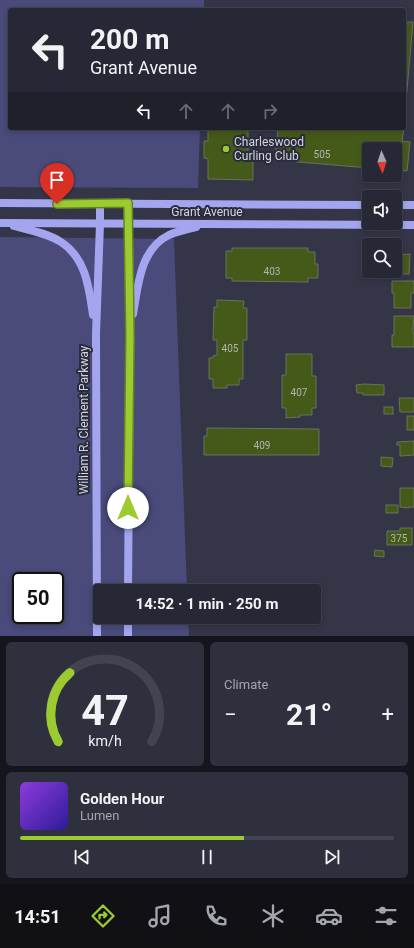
<!DOCTYPE html>
<html lang="en">
<head>
<meta charset="utf-8">
<style>
	:root { --surface:#272835; --page:#2f303d; --text:#f1f3f6; --muted:#a4a6ad; --line:#434450; --accent:#9cca31 }
	body { margin:0; font-family:Roboto,sans-serif; background:var(--page); color:var(--text); height:100vh; display:flex; flex-direction:column; font-size:15px; white-space:nowrap }
	* { box-sizing:border-box; margin:0 }
	p { font-size:13px; color:var(--muted) }
	.icon { flex:none; width:22px; height:22px; fill:none; stroke:currentColor; stroke-width:2; stroke-linecap:round; stroke-linejoin:round }
	.map { position:relative; height:636px; overflow:hidden }
	.details { display:flex; flex-direction:column; gap:6px; padding:6px; background:#15161d; flex:1 }
	.details>* { flex:none }
	.top-card { position:absolute; left:8px; top:8px; width:398px; height:122px; border-radius:4px; box-shadow:0 2px 6px #0003,0 0 0 1px var(--line); background:#272835; color:var(--text); overflow:hidden }
	.needle { width:26px; rotate:177deg }
	.buttons { position:absolute; left:362px; top:142px; display:grid; gap:8px }
	.buttons a { display:grid; place-items:center; width:40px; height:40px; border-radius:4px; background:var(--surface); box-shadow:0 2px 6px #0003,0 0 0 1px var(--line); font-size:20px }
	.speed { position:absolute; left:12px; top:572px; display:flex; gap:8px; font-size:20px; font-weight:700; text-align:center }
	.speed>* { display:grid; place-content:center; width:52px; height:52px; border-radius:50%; background:var(--surface); box-shadow:0 2px 6px #0003,0 0 0 1px var(--line); line-height:1 }
	.speed .limit { border:2px solid #111; border-radius:6px; background:#fff; color:#111 }
	.pin { position:absolute; display:grid; place-items:center; width:34px; height:34px; color:#fff; margin:-41px -17px; border-radius:50% 50% 50% 0; rotate:-45deg; box-shadow:0 0 4px #0007 }
	.pin .icon { rotate:45deg }
	.me { position:absolute; width:44px; margin:-22px; rotate:0deg; stroke-linejoin:round; filter:drop-shadow(0 0 3px #0008) }
	.turn { display:flex; align-items:center; gap:14px; height:84px; padding:0 16px; font-size:18px }
	.turn .icon { width:52px; height:52px; stroke-width:2.5 }
	.turn b { display:block; font-size:28px; line-height:34px }
	.lanes { display:flex; align-items:center; height:38px; padding:0 16px; background:#0003; justify-content:center; gap:20px; direction:ltr }
	.lanes .off { opacity:.35 }
	.big { font-size:30px; font-weight:700; line-height:1.1 }
	.details .widget { flex:1; display:flex; flex-direction:column; justify-content:center; gap:6px; min-width:0; padding:0 14px; border-radius:6px; background:var(--page) }
	.details .dial { align-items:center; gap:0 }
	.dial svg { height:104px; overflow:visible; fill:none; stroke:var(--line); stroke-width:7; stroke-linecap:round; text-anchor:middle }
	.dial text { fill:var(--text); stroke:none }
	.song { display:flex; align-items:center; gap:12px }
	.cover { width:48px; height:48px; border-radius:6px; background:linear-gradient(135deg,hsl(270 70% 55%),hsl(250 70% 35%)) }
	.played { height:4px; border-radius:2px; background:linear-gradient(90deg,var(--accent) 60%,var(--line) 60%) }
	.keys { display:flex; justify-content:space-around; direction:ltr }
	.heat { display:flex; justify-content:space-between; align-items:center; font-size:22px; direction:ltr }
	.details .tiles { flex:1; display:grid; gap:6px; grid-template-columns:1fr 1fr }
	.widget:last-child { grid-column:span 2 }
	.trip { position:absolute; left:93px; top:584px; width:228px; height:40px; border-radius:4px; background:var(--surface); box-shadow:0 2px 6px #0003,0 0 0 1px var(--line); font-weight:700; line-height:40px; text-align:center }
	.dock { display:flex; height:64px; justify-content:space-around; align-items:center; background:#101015; color:var(--muted) }
	.dock .icon { width:28px; height:28px }
	.dock .active { color:var(--accent) }
	.dock b { font-size:18px; color:var(--text) }
	.map>svg:first-child { display:block }
	.green { fill:#4a4a7b; fill-rule:evenodd }
	.building { fill:#455a19; stroke:#6a715e }
	.lines { fill:none; stroke-linecap:round; stroke-linejoin:round }
	.secondary { stroke:#a3a5ee; stroke-width:8 }
	.route-casing { stroke:#658320; stroke-width:10 }
	.route { stroke:#9cca31; stroke-width:7 }
	.poi-dot { fill:#9cca31; stroke:#2a2b3c; stroke-width:1.5 }
	.labels { text-anchor:middle; stroke-width:4; stroke-linejoin:round; paint-order:stroke }
	.number-label { font-size:10px; fill:#b0b6ae }
	.poi-label { font-size:12px; fill:#d3d4df; stroke:#2a2b3c; text-anchor:start }
	.street-label { font-size:12px; fill:#d3d4df; stroke:#2a2b3c }
</style>
</head>
<body>
<div class="map">
<svg width="414" height="636" viewBox="0 0 414 636">
	<rect width="100%" height="100%" fill="#343547"/>
	<g class="green">
		<path d="M0 0H204V10H10V128H200L198 188 0 187Z"/>
		<path d="M0 237 174 239 187 591H100V617H188L189 636H0ZM21 581H55V615H21Z"/>
	</g>
	<g class="building">
		<path d="M404 22H413L404 124Z"/>
		<path d="M208 128H248V157L253 156V180L208 179V159L204 158V141H208Z"/>
		<path d="M278 128H404L402 141 410 142 407 171 395 170V149H369V168L275 160Z"/>
		<path d="M232 248H308V252H315V264H318V278H308V282L232 281V278H226V251H232Z"/>
		<path d="M410 254 409 274H395V255Z"/>
		<path d="M392 281H414V293H411V308H394V293H392Z"/>
		<path d="M217 300 244 301 243 308H247V340H243V379H239V385H227V388H213V379H209V358H213V356L217 355V340H213L214 307H217Z"/>
		<path d="M394 316H414L413 329V333H414V347H392V335H394Z"/>
		<path d="M286 354H312V376H316V408H312V415H300V417L286 418V408H282V375H286Z"/>
		<path d="M364 384 384 385V395H363V393H357L356 385Z"/>
		<path d="M399 398H414V412H400Z"/>
		<rect x="384" y="407" width="9" height="7"/>
		<rect x="407" y="416" width="7" height="14"/>
		<path d="M207 428 319 429V455H204V436H207Z"/>
		<path d="M414 441V455L400 456V445H397V442Z"/>
		<path d="M381 457 393 458 392 467 381 466Z"/>
		<path d="M400 488H414V507H409V508L400 507Z"/>
		<rect x="386" y="505" width="12" height="8"/>
		<path d="M400 528H412V545H387V531H400Z"/>
		<path d="M375 550 384 551V557L374 556Z"/>
	</g>
	<g class="lines">
		<g class="secondary">
			<path d="M0 203 369 205"/>
			<path d="M395 205H414"/>
			<path d="M0 223 414 225"/>
			<path d="M14 226C29 230 47 233 61 242 86 258 89 288 93 315"/>
			<path d="M133 314C138 286 140 249 169 235 178 231 187 229 196 227"/>
			<path d="M128 591 130 336 128 203"/>
			<path d="M97 636 96 334 100 224V204"/>
			<path d="M128 636V617"/>
		</g>
	</g>
	<g class="lines">
		<defs>
			<path id="route" d="M57 204 128 203 130 336 128 508"/>
		</defs>
		<use href="#route" class="route-casing"/>
		<use href="#route" class="route"/>
	</g>
	<circle class="poi-dot" cx="226" cy="149" r="4"/>
	<g class="labels">
		<g class="number-label">
			<text x="322" y="158">505</text>
			<text x="272" y="275">403</text>
			<text x="230" y="352">405</text>
			<text x="299" y="396">407</text>
			<text x="262" y="449">409</text>
			<text x="399" y="542">375</text>
		</g>
		<g class="poi-label">
			<text x="234" y="146">Charleswood<tspan x="234" dy="14">Curling Club</tspan></text>
		</g>
		<g class="street-label">
			<text x="207" y="216">Grant Avenue</text>
			<text transform="translate(84 420) rotate(-90)" y="4">William R. Clement Parkway</text>
		</g>
	</g>
</svg>
<div class="buttons">
<a><svg class="needle" viewBox="-14 -14 28 28"><path d="M0-13l5 13h-10z" fill="#e53935"/><path d="M0 13l5-13h-10z" fill="#a4a6ad"/></svg></a>
<a><svg class="icon" aria-label="sound" viewBox="0 0 24 24"><path d="M4 9h4l5-4v14l-5-4H4zM17 9q2 3 0 6"/></svg></a>
<a><svg class="icon" aria-label="search" viewBox="0 0 24 24"><circle cx="10" cy="10" r="6"/><path d="M15 15l6 6"/></svg></a>
</div>
<div class="speed"><div class="limit">50</div></div>
<div class="pin" style="left:57px;top:204px;background:#d93025"><svg class="icon" aria-label="arrive" viewBox="0 0 24 24"><path d="M6 21V4h12l-3 4 3 4H6"/></svg></div>
<svg class="me" style="left:128px;top:508px" viewBox="-20 -20 40 40"><circle r="19" fill="#fff"/><path d="M0-13L10 11 0 6-10 11z" fill="#9cca31"/></svg>
<div class="trip">14:52 · 1 min · 250 m</div>
<div class="top-card">
<div class="turn"><svg class="icon" aria-label="left" viewBox="0 0 24 24"><path d="M17 20v-9H6M10 6l-5 5 5 5"/></svg><div><b>200 m</b>Grant Avenue</div></div>
<div class="lanes"><svg class="icon" aria-label="left" viewBox="0 0 24 24"><path d="M17 20v-9H6M10 6l-5 5 5 5"/></svg><svg class="icon off" aria-label="ahead" viewBox="0 0 24 24"><path d="M12 20V5M6 11l6-6 6 6"/></svg><svg class="icon off" aria-label="ahead" viewBox="0 0 24 24"><path d="M12 20V5M6 11l6-6 6 6"/></svg><svg class="icon off" aria-label="right" viewBox="0 0 24 24"><path d="M7 20v-9h11M14 6l5 5-5 5"/></svg></div>
</div>
</div>
<section class="details">
<div class="tiles">
<div class="widget dial"><svg viewBox="0 0 100 80">
<path d="M14 69A42 42 0 1 1 86 69"/>
<path d="M14 69A42 42 0 0 1 23 16" stroke="#9cca31"/>
<text x="50" y="56" font-size="32" font-weight="700">47</text>
<text x="50" y="72" font-size="11">km/h</text>
</svg></div>
<div class="widget"><p>Climate</p>
<div class="heat"><a>−</a><b class="big">21°</b><a>+</a></div>
</div>
<div class="widget">
<div class="song"><i class="cover"></i><div><b>Golden Hour</b><p>Lumen</p></div></div>
<div class="played"></div>
<div class="keys"><svg class="icon" aria-label="previous" viewBox="0 0 24 24"><path d="M18 5L8 12l10 7zM5 5v14"/></svg><svg class="icon" aria-label="pause" viewBox="0 0 24 24"><path d="M8 5v14M16 5v14"/></svg><svg class="icon" aria-label="next" viewBox="0 0 24 24"><path d="M6 5l10 7-10 7zM19 5v14"/></svg></div>
</div>
</div>
</section>
<nav class="dock">
<b>14:51</b>
<svg class="icon active" aria-label="directions" viewBox="0 0 24 24"><path d="M12 3l9 9-9 9-9-9zM9 14v-3h6M13 9l2 2-2 2"/></svg>
<svg class="icon" aria-label="music" viewBox="0 0 24 24"><path d="M9 18V5l10-2v13"/><circle cx="6" cy="18" r="3"/><circle cx="16" cy="16" r="3"/></svg>
<svg class="icon" aria-label="phone" viewBox="0 0 24 24"><path d="M5 4h4l2 5-3 2q2 4 5 5l2-3 5 2v4C11 20 4 13 5 4z"/></svg>
<svg class="icon" aria-label="climate" viewBox="0 0 24 24"><path d="M12 3v18M4 7l16 10M4 17L20 7"/></svg>
<svg class="icon" aria-label="car" viewBox="0 0 24 24"><path d="M5 17H2v-5l4-1 3-4h7l3 4 3 1v5h-3M9 17h6M6 11h13"/><circle cx="7" cy="17" r="2"/><circle cx="17" cy="17" r="2"/></svg>
<svg class="icon" aria-label="filters" viewBox="0 0 24 24"><path d="M4 7h16M4 17h16"/><circle cx="9" cy="7" r="2"/><circle cx="15" cy="17" r="2"/></svg>
</nav>
</body>
</html>
